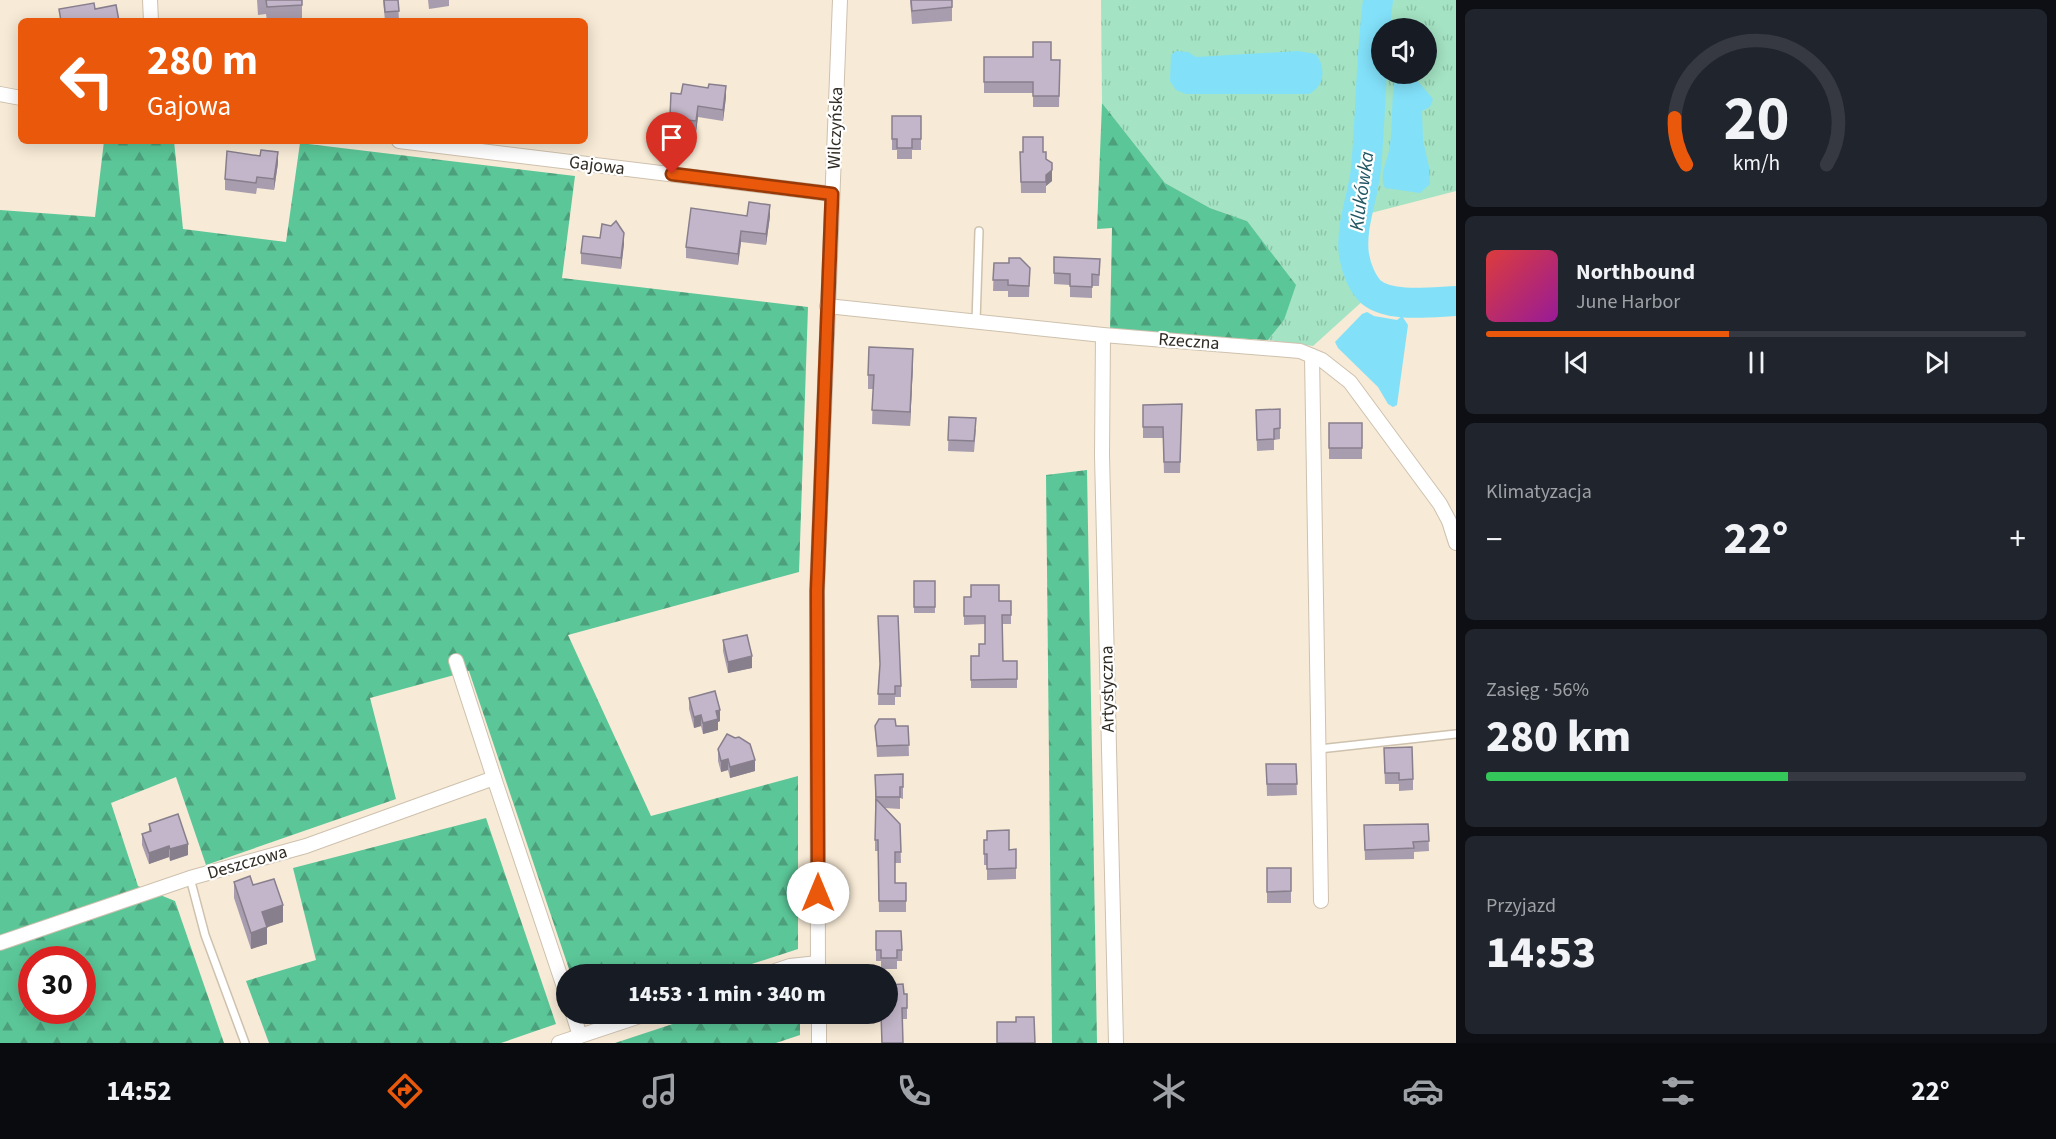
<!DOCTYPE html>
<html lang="pl">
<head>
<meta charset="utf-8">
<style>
	:root { --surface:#171b24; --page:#20242c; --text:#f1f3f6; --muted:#9ea1a6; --line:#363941; --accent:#ea580c }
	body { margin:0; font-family:"Source Sans 3",sans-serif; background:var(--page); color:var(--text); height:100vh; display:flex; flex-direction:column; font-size:22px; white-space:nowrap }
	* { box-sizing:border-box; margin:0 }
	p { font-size:20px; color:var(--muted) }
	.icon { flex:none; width:33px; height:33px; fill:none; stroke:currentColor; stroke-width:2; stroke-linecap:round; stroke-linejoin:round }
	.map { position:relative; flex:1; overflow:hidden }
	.panel { display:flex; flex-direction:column; gap:9px; padding:9px; background:#0d0f14; width:600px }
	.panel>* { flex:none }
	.hud { position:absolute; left:18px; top:18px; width:570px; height:126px; border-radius:9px; box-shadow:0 3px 15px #0003; background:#ea580c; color:#fff; overflow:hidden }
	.controls { position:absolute; left:1371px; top:18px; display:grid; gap:12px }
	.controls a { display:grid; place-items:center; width:66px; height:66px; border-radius:50%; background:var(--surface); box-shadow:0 3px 15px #0003; font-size:30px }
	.speed { position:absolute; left:18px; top:946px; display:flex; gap:12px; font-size:30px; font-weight:700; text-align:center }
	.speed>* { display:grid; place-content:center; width:78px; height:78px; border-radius:50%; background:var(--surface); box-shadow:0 3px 15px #0003; line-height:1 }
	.speed .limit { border:9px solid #d22; background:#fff; color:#111 }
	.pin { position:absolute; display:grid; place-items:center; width:51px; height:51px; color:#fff; margin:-62px -26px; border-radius:50% 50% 50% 0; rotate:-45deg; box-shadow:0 0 6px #0007 }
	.pin .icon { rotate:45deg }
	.me { position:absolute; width:66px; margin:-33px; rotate:0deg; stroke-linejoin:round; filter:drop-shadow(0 0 4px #0008) }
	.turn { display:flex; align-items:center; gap:21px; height:126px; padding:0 30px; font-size:27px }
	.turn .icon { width:78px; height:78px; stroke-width:2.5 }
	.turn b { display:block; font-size:42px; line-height:51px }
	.big { font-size:45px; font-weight:800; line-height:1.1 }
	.panel .card { flex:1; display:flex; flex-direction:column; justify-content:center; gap:9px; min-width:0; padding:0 21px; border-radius:9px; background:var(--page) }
	.panel .dial { align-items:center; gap:0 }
	.dial svg { height:156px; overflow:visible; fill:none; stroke:var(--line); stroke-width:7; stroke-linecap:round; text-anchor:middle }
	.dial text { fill:var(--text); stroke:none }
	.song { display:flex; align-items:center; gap:18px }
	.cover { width:72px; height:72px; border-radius:9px; background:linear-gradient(135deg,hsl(0 70% 55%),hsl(300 70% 35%)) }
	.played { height:6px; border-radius:3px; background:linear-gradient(90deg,var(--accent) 45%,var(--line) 45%) }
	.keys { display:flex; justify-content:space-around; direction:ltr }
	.heat { display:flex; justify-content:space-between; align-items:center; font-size:33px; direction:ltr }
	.charge { height:9px; border-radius:4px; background:linear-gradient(90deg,#34c759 56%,var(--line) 0) }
	.trip { position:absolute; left:556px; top:964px; width:342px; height:60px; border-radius:30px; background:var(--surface); box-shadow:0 3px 15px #0003; font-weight:800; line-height:60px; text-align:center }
	.tab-bar { display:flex; height:96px; justify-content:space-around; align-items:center; background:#090b0e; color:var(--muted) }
	.tab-bar .icon { width:42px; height:42px }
	.tab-bar .selected { color:var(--accent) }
	.tab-bar b { font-size:27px; color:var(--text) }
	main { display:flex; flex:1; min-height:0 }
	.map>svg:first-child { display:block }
	.grass { fill:url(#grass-tufts); fill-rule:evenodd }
	.forest { fill:url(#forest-firs); fill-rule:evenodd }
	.water { fill:#82e1f9 }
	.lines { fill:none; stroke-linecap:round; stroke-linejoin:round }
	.river { stroke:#82e1f9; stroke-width:30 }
	.lane-casing { stroke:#cec1ae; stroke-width:10 }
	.street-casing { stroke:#cec1ae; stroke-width:16 }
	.lane { stroke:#fff; stroke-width:7 }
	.street { stroke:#fff; stroke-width:14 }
	.wall { fill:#a89dae }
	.shaded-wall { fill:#887f8d }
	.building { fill:#c3b6ca; stroke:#887f8d; stroke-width:1.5 }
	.route-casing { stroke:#983908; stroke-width:15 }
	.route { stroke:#ea580c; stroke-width:10 }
	.labels { text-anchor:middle; stroke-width:4.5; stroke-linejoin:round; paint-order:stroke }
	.street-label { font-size:18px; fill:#302b23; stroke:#fff }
	.water-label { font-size:20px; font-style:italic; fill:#225764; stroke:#fff }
</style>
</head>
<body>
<main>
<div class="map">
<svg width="1456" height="1043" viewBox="0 0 1456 1043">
	<defs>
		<pattern id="grass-tufts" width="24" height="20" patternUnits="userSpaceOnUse" patternTransform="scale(1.5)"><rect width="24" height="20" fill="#a4e3c4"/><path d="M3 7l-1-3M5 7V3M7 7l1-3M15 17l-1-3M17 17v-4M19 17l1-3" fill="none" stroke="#8ec3a8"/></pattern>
		<pattern id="forest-firs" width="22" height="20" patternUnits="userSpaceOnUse" patternTransform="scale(1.5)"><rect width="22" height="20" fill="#5bc698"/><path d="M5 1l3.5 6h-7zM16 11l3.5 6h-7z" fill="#4ca17c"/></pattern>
	</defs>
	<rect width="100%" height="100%" fill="#f7ead6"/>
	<path class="grass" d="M1101 0H1456V191L1371 213C1364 253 1362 263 1390 295L1365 299 1313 346 1268 340 1284 320 1247 221 1210 208 1165 183 1102 103ZM1382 28H1426V74H1382Z"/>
	<g class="forest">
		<path d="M1102 103 1165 183 1210 208 1247 221 1296 285 1284 320 1268 340 1110 332 1112 228 1097 229Z"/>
		<path d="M104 141H174L183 229 286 242 300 143 575 176 562 278 808 307 799 572 568 635 651 816 798 776V949L718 975H571L469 671 370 698 396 799 206 865 176 777 111 803 138 886 175 901 224 1043H0V210L95 217ZM32 960H82V1011H32Z"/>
		<path d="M1087 470 1097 1043H1052L1046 475Z"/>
		<path d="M486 818 556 1024 501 1043H269L246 981 316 960 293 868Z"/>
		<path d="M703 1014H800V1035L776 1043H615Z"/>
	</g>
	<g class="water">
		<path d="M1176 51 1188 52 1196 57 1298 51 1316 54C1326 68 1325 86 1309 94H1186L1176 90 1170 81 1171 55Z"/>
		<path d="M1396 74H1412L1433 99 1430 107 1422 111 1423 140 1429 167 1430 184 1420 193 1385 188C1379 176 1386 164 1389 151 1394 126 1390 99 1396 74Z"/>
		<path d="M1367 312 1374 316 1397 320 1402 316 1408 325 1397 405 1393 407 1388 404 1378 387 1338 348 1335 342 1362 314Z"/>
	</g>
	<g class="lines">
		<path class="river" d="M1378 0C1371 56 1371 113 1366 169 1363 197 1350 227 1354 255 1356 268 1362 283 1371 292 1390 308 1432 302 1456 301"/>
		<defs>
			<g id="lane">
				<path d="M976 322 979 231"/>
				<path d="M1319 749 1456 734"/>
				<path d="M190 878 205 935 245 1043"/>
			</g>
			<g id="street">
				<path d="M150 0 151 21"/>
				<path d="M0 94 21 98"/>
				<path d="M399 141 832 194"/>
				<path d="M827 306 1103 335 1300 351 1322 360 1350 382 1440 504 1449 521 1456 543"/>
				<path d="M1103 335 1102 455 1116 1043"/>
				<path d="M1312 356 1321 901"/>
				<path d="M456 661 494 778"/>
				<path d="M0 943 190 878 306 846 494 778 567 996"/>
				<path d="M763 975 790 966 818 963"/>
				<path d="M818 975 817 591 840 0"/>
				<path d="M573 1014 580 1036"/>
				<path d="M819 1014V1043"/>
				<path d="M559 1043 646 1014"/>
			</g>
		</defs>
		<use href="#lane" class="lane-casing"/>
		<use href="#street" class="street-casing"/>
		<use href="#lane" class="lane"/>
		<use href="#street" class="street"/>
	</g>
	<g class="wall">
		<path d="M257 0H302V21H267L266 14 258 15Z"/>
		<path d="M383 0H398L399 21H385Z"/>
		<path d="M428 0H449V6L429 9Z"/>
		<path d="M910 0H952V21L912 24Z"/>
		<path d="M984 57 1060 60 1059 107H1033V93H984Z"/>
		<path d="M671 93 726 97 723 121 698 117 696 132 675 131 670 127Z"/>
		<path d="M892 116H921V150H912V159H897V150H892Z"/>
		<path d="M1020 152H1043L1046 159 1052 181 1046 186V193H1021Z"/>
		<path d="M278 163 274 190 257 188 256 194 225 190V179Z"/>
		<path d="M747 216H770L766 245 741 242 738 265 686 258V247Z"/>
		<path d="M624 244 621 269 581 264V253Z"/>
		<path d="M1054 257 1100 259 1099 286H1092V298L1070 297V285L1054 284Z"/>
		<path d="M994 263 1030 268 1029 297H1008V291H993Z"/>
		<path d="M913 363 910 426 872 424 873 389H868V375Z"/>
		<path d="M1182 404 1180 473H1164L1163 438H1143V405Z"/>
		<path d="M1256 410 1280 428V439L1274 440V450L1257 451Z"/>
		<path d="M949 417 976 429 974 452 948 451Z"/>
		<rect x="1329" y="423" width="33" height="36"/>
		<rect x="914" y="581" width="21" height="32"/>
		<path d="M964 597 999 601H1011V624H1002L1003 661H1017V688H971V656H979L985 644V624L964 625Z"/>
		<path d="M723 640 752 668 728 673 723 651Z"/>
		<path d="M879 669 901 686V697H895V705H878Z"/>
		<path d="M689 698 720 721 718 722V730L703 734 701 726 694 728 689 709Z"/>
		<path d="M875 726H908L909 756 877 757Z"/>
		<path d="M718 749 755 771 730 778 728 770 721 772 718 761Z"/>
		<path d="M1384 760 1413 779V790L1399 791V784H1385Z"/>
		<path d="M1266 764H1296L1297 795 1267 796Z"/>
		<path d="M875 775 903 787V799L900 798V809L885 808 900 824 901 863H895V883H906V912H879L878 851H875Z"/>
		<path d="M149 824 188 855 170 861 169 857 149 864 142 845V834L149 832Z"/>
		<path d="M1428 824 1429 851 1414 852V859L1365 860 1364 825Z"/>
		<path d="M984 840 1009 850 1016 849V879L987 880V865H984Z"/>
		<rect x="1267" y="868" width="24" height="35"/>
		<path d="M234 882 253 885 283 922 267 927V944L251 949 234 898Z"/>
		<path d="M876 931 902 950V961H897V969H881V961H876Z"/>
		<path d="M904 994H907V1019H902L881 1043Z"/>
	</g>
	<g class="shaded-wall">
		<path d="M726 86V97L723 121V110Z"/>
		<path d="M698 106V117L696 132V121Z"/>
		<path d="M278 152V163L274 190V179Z"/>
		<path d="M1052 170V181L1046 186V175Z"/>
		<path d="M770 205V216L766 245V234Z"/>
		<path d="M741 231V242L738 265V254Z"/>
		<path d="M624 233V244L621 269V258Z"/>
		<path d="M913 349V363L910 426V412Z"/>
		<path d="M752 656V668L728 673V662Z"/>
		<path d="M720 710V721L718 722V730L703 734V723L716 711Z"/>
		<path d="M701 715V726L694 728V717Z"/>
		<path d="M728 759V770L721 772V761Z"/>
		<path d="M755 760V771L730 778V767Z"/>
		<path d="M188 844V855L170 861V849Z"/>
		<path d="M169 846V857L149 864V853Z"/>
		<path d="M283 905V922L262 929V912Z"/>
		<path d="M267 927V944L251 949V933Z"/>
	</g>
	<g class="building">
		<path d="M266 0H302V5L267 7Z"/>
		<path d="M384 0H398L399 11 385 12Z"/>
		<path d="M911 0H952V7L912 11Z"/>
		<path d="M94 3 95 9 116 5 119 21H61L59 9Z"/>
		<path d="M1033 42H1051V60H1060L1059 96H1033V82H984V57H1033Z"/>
		<path d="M683 84 708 88 709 84 726 86 723 110 698 106 696 121 675 119 670 116 671 93 681 94Z"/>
		<path d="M892 116H921V139H912V148H897V139H892Z"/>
		<path d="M1023 137H1043V152H1046V159L1052 163V170L1046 175V182H1021L1020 152H1023Z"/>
		<path d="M261 150 278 152 274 179 257 177 256 183 225 179 227 151 260 156Z"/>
		<path d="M749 202 770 205 766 234 741 231 738 254 686 247 691 208 747 216Z"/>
		<path d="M616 221 624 233 621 258 581 253 583 236 600 238 602 224 611 226Z"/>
		<path d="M1054 257 1100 259 1099 275 1092 274V287L1070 286V274L1054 273Z"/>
		<path d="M1009 258H1020L1030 268 1029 286 1008 285V280H993L994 263H1009Z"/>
		<path d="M869 347 913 349 910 412 872 410 874 375H868Z"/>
		<path d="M1182 404 1180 462H1164L1163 427H1143V405Z"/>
		<path d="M1280 409V428L1274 429V439L1257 440 1256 410Z"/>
		<path d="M949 417 976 418 974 441 948 440Z"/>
		<rect x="1329" y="423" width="33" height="25"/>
		<rect x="914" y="581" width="21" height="26"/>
		<path d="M971 585H999V601H1011V615H1002L1003 661H1017V679L971 680V656H979V644H985V616H964V597H971Z"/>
		<path d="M878 616H898L901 686H895V694H878L880 664Z"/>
		<path d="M747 635 752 656 728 662 723 640Z"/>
		<path d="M715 691 720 710 716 711 718 719 703 723 701 715 694 717 689 698Z"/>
		<path d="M879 719H895L896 726H908L909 745 877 746 875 726Z"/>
		<path d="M727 734 735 738 739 737 750 744 755 760 730 767 728 759 721 761 718 749Z"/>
		<path d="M1412 747 1413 779 1399 780V773H1385L1384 748Z"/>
		<path d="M1266 764H1296L1297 784H1267Z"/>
		<path d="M903 774V787H900V797H876L875 775Z"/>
		<path d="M876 799 900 824 901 852H895V883H906V901H879L878 840H875Z"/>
		<path d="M178 814 188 844 170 849 169 846 149 853 142 834 151 831 149 824Z"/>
		<path d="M1428 824 1429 841 1413 842 1414 848 1365 850 1364 825Z"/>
		<path d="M1009 830V850L1016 849V868L987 869V854H984V840H987V831Z"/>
		<path d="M1267 868H1291V891L1267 892Z"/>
		<path d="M250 876 253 885 274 879 283 905 262 912 267 927 251 933 234 882Z"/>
		<path d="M876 931H901L902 950H897V958H881V950H876Z"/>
		<path d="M903 984 904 994H907V1008H902L903 1043H882L881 1014H888V985Z"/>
		<path d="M1016 1017H1034L1035 1043H997V1022H1016Z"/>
	</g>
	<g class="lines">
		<defs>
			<path id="route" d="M672 174 832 194 817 591 818 893"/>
		</defs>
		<use href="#route" class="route-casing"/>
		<use href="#route" class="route"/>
	</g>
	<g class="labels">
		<g class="street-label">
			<text transform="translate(835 128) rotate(-88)" y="6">Wilczyńska</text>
			<text transform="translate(597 165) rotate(7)" y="6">Gajowa</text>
			<text transform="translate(1189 341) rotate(4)" y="6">Rzeczna</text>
			<text transform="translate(1107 689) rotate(-91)" y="6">Artystyczna</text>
			<text transform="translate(247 862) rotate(-16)" y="6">Deszczowa</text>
		</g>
		<g class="water-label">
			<text transform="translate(1361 191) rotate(-82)" y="7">Klukówka</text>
		</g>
	</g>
</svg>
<div class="controls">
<a><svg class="icon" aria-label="sound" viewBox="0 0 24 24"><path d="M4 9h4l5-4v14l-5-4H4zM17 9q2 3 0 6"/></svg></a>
</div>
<div class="speed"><div class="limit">30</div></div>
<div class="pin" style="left:672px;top:174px;background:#d93025"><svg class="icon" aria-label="arrive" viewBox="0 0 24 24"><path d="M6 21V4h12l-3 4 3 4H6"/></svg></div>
<svg class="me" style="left:818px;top:893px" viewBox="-20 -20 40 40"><circle r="19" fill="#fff"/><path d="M0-13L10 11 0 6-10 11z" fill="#ea580c"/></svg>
<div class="trip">14:53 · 1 min · 340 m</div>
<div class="hud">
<div class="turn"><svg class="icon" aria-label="left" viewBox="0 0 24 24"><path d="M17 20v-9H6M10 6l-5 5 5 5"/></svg><div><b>280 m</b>Gajowa</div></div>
</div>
</div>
<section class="panel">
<div class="card dial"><svg viewBox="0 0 100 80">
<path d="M14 69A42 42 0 1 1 86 69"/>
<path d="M14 69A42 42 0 0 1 8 45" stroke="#ea580c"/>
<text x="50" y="56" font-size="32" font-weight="700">20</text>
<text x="50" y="72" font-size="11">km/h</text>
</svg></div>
<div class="card">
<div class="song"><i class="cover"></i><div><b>Northbound</b><p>June Harbor</p></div></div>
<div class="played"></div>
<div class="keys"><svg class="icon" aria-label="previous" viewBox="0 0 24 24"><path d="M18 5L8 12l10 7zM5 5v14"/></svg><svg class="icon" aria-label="pause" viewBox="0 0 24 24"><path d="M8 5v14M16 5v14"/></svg><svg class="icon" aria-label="next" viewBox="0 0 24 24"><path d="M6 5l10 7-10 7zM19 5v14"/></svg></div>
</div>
<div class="card"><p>Klimatyzacja</p>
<div class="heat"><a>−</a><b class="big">22°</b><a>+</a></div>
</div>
<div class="card"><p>Zasięg · 56%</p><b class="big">280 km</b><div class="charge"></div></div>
<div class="card"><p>Przyjazd</p><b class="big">14:53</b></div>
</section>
</main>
<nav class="tab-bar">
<b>14:52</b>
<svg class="icon selected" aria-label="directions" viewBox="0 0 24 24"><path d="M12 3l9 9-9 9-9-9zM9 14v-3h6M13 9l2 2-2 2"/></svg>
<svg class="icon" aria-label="music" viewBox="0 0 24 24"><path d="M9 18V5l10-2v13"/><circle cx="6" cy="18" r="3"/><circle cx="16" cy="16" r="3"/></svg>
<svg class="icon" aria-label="phone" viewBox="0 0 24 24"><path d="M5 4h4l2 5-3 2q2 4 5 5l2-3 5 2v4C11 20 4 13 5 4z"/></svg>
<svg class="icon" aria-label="climate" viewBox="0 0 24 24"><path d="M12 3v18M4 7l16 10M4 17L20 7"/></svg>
<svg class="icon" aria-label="car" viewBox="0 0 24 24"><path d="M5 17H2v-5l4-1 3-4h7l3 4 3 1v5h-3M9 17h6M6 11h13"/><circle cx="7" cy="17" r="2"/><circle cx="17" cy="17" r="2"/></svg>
<svg class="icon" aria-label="filters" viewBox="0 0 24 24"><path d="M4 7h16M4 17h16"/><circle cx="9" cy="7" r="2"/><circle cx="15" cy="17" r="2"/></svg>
<b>22°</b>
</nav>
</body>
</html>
